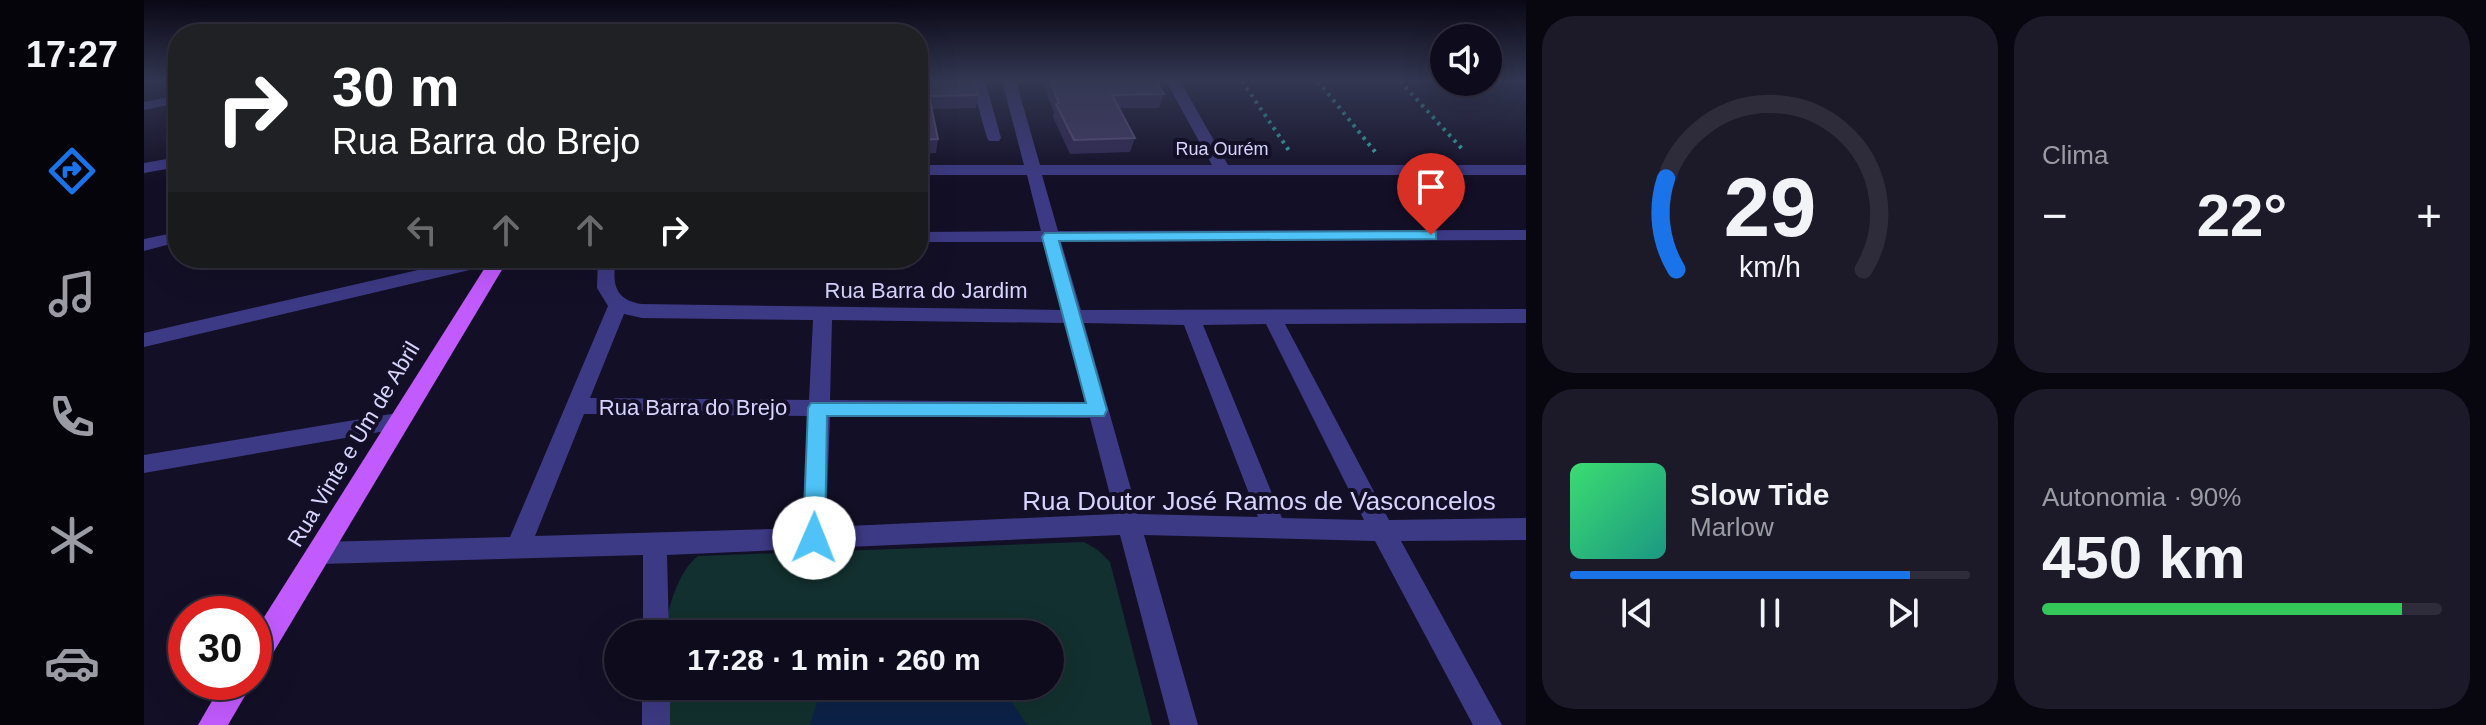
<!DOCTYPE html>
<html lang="pt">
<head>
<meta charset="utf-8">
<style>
	:root { --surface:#0e0b1c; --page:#1c1929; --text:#f1f3f6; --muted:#9b9ba3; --line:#2e2b3b; --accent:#1a73e8 }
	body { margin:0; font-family:Arial,sans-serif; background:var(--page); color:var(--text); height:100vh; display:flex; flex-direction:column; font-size:30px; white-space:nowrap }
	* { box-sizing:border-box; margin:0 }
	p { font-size:26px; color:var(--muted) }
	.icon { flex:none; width:44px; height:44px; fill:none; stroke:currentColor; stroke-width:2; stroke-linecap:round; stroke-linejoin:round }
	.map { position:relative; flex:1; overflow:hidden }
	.side { display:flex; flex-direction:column; gap:16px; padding:16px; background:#08060f; width:960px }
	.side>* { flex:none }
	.hud { position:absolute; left:24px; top:24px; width:760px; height:244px; border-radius:32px; box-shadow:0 8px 32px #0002,0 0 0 2px var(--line); background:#202124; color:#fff; overflow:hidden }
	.controls { position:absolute; left:1286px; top:24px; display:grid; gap:16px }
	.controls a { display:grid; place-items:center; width:72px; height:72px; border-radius:50%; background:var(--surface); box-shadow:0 8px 32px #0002,0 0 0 2px var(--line); font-size:40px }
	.speed { position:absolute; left:24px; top:596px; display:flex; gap:16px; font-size:40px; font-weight:700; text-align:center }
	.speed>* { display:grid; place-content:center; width:104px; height:104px; border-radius:50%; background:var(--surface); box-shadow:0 8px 32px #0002,0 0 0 2px var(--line); line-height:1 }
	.speed .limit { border:12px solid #d22; background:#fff; color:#111 }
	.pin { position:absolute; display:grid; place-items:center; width:68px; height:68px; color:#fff; margin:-82px -34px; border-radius:50% 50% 50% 0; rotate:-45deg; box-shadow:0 0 8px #0007 }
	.pin .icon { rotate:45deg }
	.me { position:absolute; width:88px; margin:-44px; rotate:1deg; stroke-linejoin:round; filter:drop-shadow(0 0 6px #0008) }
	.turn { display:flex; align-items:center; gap:28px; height:168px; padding:0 32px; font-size:36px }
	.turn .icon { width:104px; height:104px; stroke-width:2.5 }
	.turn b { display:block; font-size:56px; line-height:68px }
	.lanes { display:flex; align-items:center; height:76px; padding:0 32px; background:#0003; justify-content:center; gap:40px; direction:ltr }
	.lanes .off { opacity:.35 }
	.big { font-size:60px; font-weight:700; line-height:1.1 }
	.side .card { flex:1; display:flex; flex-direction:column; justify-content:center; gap:12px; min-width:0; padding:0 28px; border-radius:32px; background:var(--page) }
	.side .dial { align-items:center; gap:0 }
	.dial svg { height:208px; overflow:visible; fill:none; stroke:var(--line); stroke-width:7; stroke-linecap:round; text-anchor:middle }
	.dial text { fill:var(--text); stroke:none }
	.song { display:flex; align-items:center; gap:24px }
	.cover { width:96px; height:96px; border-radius:12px; background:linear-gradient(135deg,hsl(140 70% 55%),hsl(170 70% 35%)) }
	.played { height:8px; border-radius:4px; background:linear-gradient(90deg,var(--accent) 85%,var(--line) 85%) }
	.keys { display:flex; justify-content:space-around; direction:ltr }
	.heat { display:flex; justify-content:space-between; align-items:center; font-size:44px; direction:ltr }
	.charge { height:12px; border-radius:6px; background:linear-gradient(90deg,#34c759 90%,var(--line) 0) }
	.side .tiles { flex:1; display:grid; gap:16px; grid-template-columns:repeat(2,1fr) }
	.trip { position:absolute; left:460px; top:620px; width:460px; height:80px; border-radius:40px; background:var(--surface); box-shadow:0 8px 32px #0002,0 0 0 2px var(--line); font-weight:700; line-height:80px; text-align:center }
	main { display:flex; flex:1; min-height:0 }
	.tabs { display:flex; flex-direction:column; width:144px; justify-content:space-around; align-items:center; background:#06040b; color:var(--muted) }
	.tabs .icon { width:56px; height:56px }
	.tabs .active { color:var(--accent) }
	.tabs b { font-size:36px; color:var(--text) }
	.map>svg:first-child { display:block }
	.green { fill:#12302f }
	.water { fill:#0c2248 }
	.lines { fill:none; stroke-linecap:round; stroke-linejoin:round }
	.path { stroke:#2fb8b0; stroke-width:4; stroke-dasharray:3 5; stroke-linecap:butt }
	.street { fill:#3d3a85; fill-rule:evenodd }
	.primary { fill:#c25bff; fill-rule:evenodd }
	.wall { fill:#312854 }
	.building { fill:#433a66; stroke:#5a527e; stroke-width:2 }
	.route { fill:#4fc3f7; stroke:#337fa1; stroke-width:2 }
	.labels { text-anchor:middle; stroke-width:8; stroke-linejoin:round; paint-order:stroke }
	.far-street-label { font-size:18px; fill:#d9d4ff; stroke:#130f26 }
	.street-label { font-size:22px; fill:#d9d4ff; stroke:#130f26 }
	.near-street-label { font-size:26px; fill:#d9d4ff; stroke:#130f26 }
</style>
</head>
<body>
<main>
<nav class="tabs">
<b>17:27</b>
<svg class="icon active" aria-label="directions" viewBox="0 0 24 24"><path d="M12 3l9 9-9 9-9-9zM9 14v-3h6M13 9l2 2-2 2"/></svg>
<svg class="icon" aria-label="music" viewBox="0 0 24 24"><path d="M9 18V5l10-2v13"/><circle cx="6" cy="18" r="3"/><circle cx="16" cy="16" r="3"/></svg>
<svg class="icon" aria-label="phone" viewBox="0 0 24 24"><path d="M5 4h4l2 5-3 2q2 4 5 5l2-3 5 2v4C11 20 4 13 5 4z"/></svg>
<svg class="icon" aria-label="climate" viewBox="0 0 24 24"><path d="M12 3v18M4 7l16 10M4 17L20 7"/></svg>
<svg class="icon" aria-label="car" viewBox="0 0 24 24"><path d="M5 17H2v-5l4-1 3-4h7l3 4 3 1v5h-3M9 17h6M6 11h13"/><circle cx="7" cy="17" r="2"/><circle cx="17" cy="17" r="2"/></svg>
</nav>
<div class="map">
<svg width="1382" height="725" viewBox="0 0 1382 725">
	<rect width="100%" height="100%" fill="#130f26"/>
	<path class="green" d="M940 542 954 550 966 562 1008 725H520L519 686H906V634H520C523 611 534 571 554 556Z"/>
	<path class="water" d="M685 686H847L859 689 883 725H666L675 696Z"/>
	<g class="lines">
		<g class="path">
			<path d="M1098 81 1146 152"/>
			<path d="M1174 81 1232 153"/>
			<path d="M1256 81 1320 151"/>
		</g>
		<g class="street">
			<path d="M827 81H841L857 138 855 141H845L843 138Z"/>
			<path d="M858 81H872L896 165H1068L1022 81H1036L1084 165H1382V175H898L914 231 1382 230V240L917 242 937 310 1382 309V323L1141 324 1245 520 1382 518V540L1257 541 1358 725H1329L1231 541 1000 535 1054 725H1026L976 535 523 555 525 634H499V555L177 564 168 561 165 553 168 545 177 542 366 537 464 306 453 288 454 258H472C468 283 470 300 498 304L918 310 900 242H774V232L897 231 883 175H774V165H880ZM480 314 498 318 669 320 665 400 446 398ZM688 320 921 323 942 402 686 400ZM940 323 1040 325 1114 517 994 514ZM1122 324 1220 520 1138 518 1059 325ZM440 414 664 416 658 528 391 536ZM686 416 946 418 971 514 682 527Z"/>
			<path d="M34 95V103L0 110V102Z"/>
			<path d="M34 157V167L0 173V163Z"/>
			<path d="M34 232V242L0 251V239Z"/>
			<path d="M326 258H360L351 264 0 347V333Z"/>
			<path d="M253 413 261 415 264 421 261 427 253 429 0 473V455Z"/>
			<rect x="498" y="686" width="28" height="39"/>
		</g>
		<g class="primary">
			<path d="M347 258H365L120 668 110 671V633Z"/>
			<path d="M79 682H109L84 725H54Z"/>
		</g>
	</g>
	<g class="wall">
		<path d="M774 81 834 95 832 108 788 109 794 139 792 153 774 154Z"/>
		<path d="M898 81H1012L1020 94 1015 108H975L991 138 986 152 926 154 909 117 910 112Z"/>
	</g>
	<g class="building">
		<path d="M774 81H830L834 95 785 96 794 139 774 140Z"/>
		<path d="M906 81H1012L1020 94 968 95 991 138 930 140 912 104 915 103Z"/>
	</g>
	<linearGradient id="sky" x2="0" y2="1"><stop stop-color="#0a0815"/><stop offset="0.44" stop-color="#333752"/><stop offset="1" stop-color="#333752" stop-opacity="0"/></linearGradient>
	<rect width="1382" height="183" fill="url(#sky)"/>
	<path class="route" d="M1287 231 1292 232V239L915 241 963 410 960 416H683L681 538 678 545 670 548 663 545 659 538 664 408 667 403H942L898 237 901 233Z"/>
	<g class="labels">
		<g class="far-street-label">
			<text x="1078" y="155">Rua Ourém</text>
		</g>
		<g class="street-label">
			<text x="782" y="298">Rua Barra do Jardim</text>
			<text x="549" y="415">Rua Barra do Brejo</text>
			<text transform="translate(209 444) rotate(-59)" y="8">Rua Vinte e Um de Abril</text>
		</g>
		<g class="near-street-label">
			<text x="1115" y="510">Rua Doutor José Ramos de Vasconcelos</text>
		</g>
	</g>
</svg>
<div class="controls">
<a><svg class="icon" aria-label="sound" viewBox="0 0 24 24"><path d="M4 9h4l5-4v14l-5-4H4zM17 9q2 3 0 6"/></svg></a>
</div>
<div class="speed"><div class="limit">30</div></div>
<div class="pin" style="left:1287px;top:235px;background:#d93025"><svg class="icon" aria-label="arrive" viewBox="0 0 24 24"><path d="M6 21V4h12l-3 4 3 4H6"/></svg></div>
<svg class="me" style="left:670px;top:538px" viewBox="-20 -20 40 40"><circle r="19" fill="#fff"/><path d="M0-13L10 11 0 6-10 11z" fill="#4fc3f7"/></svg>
<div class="trip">17:28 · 1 min · 260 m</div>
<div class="hud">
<div class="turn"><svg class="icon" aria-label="right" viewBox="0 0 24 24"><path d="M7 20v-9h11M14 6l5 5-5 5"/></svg><div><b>30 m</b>Rua Barra do Brejo</div></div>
<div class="lanes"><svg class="icon off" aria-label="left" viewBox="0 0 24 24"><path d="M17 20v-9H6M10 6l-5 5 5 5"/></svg><svg class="icon off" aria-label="ahead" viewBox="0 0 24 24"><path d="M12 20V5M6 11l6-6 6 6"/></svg><svg class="icon off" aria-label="ahead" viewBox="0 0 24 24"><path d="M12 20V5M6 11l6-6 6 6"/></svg><svg class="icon" aria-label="right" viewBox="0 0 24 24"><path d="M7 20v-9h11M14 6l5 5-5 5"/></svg></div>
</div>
</div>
<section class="side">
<div class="tiles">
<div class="card dial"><svg viewBox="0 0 100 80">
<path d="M14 69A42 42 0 1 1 86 69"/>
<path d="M14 69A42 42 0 0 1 10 34" stroke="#1a73e8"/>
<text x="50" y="56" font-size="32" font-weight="700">29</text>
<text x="50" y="72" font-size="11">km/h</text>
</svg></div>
<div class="card"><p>Clima</p>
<div class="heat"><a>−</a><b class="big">22°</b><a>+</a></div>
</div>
<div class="card">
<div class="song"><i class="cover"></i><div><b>Slow Tide</b><p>Marlow</p></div></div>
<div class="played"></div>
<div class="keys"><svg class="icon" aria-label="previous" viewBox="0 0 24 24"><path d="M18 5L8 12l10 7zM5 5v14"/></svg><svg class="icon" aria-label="pause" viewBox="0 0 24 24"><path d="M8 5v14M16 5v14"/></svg><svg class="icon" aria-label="next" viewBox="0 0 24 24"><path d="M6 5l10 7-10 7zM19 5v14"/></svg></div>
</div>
<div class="card"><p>Autonomia · 90%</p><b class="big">450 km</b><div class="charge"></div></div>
</div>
</section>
</main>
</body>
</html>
